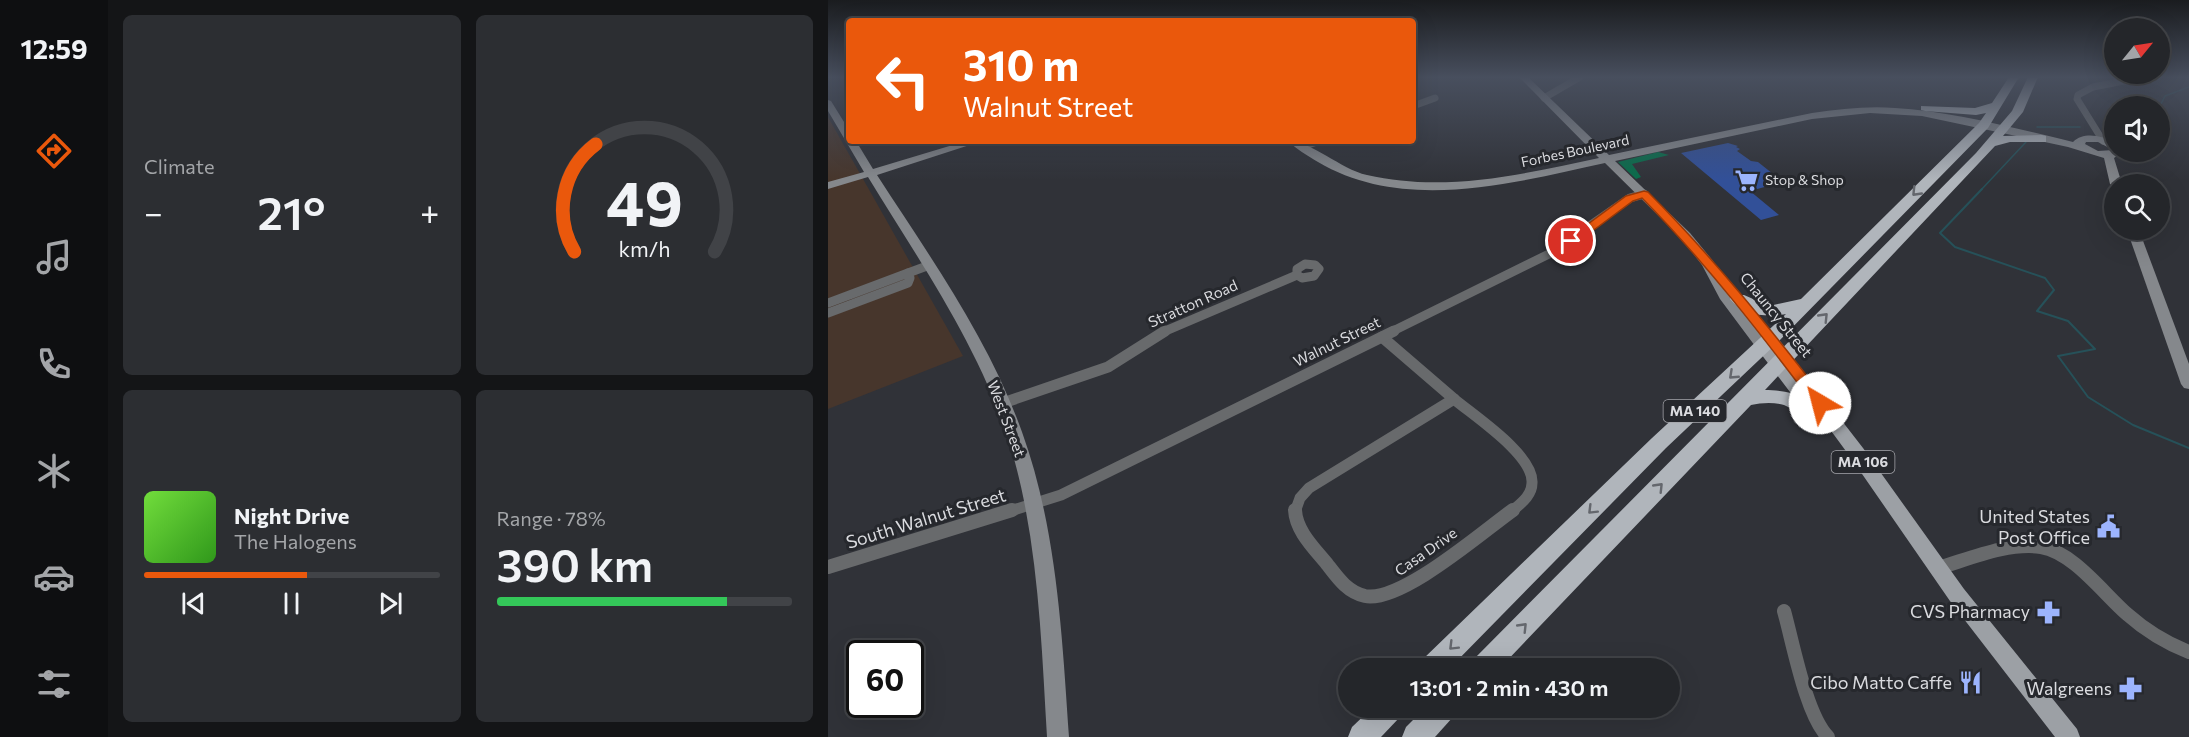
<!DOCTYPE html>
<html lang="en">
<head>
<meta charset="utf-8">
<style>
	:root { --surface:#24262a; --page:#2c2e32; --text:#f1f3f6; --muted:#a3a5a8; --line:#414347; --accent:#ea580c }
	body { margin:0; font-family:Commissioner,sans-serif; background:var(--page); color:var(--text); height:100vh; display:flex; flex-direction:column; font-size:22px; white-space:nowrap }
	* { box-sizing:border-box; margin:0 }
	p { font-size:20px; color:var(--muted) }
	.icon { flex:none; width:33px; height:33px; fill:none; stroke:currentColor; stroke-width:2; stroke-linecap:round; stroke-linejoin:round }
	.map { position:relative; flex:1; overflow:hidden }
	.panel { display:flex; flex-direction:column; gap:15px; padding:15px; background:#141517; width:720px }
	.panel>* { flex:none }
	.hud { position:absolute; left:18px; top:18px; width:570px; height:126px; border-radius:6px; box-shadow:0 6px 24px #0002,0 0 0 2px var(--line); background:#ea580c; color:#fff; overflow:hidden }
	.needle { width:39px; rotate:60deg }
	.tools { position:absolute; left:1276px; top:18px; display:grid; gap:12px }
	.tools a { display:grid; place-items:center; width:66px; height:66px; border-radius:50%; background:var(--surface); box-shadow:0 6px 24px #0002,0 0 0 2px var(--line); font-size:30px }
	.speed { position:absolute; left:18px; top:640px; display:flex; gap:12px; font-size:30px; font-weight:700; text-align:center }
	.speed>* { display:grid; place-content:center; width:78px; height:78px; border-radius:50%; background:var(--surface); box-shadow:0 6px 24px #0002,0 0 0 2px var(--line); line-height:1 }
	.speed .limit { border:3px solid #111; border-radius:9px; background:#fff; color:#111 }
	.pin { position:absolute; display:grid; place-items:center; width:51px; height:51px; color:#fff; margin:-26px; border:3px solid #fff; border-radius:50%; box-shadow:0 2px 6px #0007 }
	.me { position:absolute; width:66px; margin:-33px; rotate:323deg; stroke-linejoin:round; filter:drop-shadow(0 0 4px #0008) }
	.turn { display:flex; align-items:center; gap:21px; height:126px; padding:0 18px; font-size:27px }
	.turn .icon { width:78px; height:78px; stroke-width:2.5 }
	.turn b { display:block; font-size:42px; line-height:51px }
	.big { font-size:45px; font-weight:600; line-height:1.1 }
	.panel .card { flex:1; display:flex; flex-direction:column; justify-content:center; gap:9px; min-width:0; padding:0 21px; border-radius:9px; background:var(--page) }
	.panel .dial { align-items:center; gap:0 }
	.dial svg { height:156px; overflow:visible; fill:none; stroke:var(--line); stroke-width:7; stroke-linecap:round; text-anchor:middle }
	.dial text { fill:var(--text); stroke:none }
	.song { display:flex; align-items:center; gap:18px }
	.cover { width:72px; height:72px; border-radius:9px; background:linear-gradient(135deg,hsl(100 70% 55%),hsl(110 70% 35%)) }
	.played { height:6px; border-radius:3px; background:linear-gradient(90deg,var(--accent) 55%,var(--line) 55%) }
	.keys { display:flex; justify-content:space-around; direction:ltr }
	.heat { display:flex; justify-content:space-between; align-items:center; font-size:33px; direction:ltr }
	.charge { height:9px; border-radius:4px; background:linear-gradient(90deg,#34c759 78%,var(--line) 0) }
	.panel .tiles { flex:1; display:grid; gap:15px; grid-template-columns:repeat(2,1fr) }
	.trip { position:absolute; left:510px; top:658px; width:342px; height:60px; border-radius:30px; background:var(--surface); box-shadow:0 6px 24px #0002,0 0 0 2px var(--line); font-weight:600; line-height:60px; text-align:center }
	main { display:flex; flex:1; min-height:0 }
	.menu { display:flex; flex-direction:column; width:108px; justify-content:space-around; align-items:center; background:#0e0f11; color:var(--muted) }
	.menu .icon { width:42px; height:42px }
	.menu .selected { color:var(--accent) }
	.menu b { font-size:27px; color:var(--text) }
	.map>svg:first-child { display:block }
	.industrial { fill:#47362c }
	.forest { fill:#0a6c4b }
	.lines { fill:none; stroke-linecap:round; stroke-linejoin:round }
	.stream-far1 { stroke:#265159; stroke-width:1.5 }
	.stream { stroke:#265159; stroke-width:2 }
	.building { fill:#325098 }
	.street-far3 { stroke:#686a6c; stroke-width:7 }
	.street-far2 { stroke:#686a6c; stroke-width:9 }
	.street-far1 { stroke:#686a6c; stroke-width:11 }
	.street { stroke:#686a6c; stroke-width:14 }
	.secondary { fill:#85888c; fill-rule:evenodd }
	.primary { fill:#9ca0a5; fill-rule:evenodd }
	.highway { fill:#b0b5bb; fill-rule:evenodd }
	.oneway { stroke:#64676d }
	.route { fill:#ea580c; stroke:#983908; stroke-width:1.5 }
	.labels { text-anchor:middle; stroke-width:6; stroke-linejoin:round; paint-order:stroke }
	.far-street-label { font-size:14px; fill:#dadbdf; stroke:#26282d }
	.far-poi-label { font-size:14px; fill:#dadbdf; stroke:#26282d; text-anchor:start }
	.shield { fill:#26282d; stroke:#a4a5aa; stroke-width:1.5 }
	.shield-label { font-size:14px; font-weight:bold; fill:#dadbdf }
	.street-label { font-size:15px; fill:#dadbdf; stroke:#26282d }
	.near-poi-label { font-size:18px; fill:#dadbdf; stroke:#26282d; text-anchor:end }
	.near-street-label { font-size:18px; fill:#dadbdf; stroke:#26282d }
</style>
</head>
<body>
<main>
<nav class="menu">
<b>12:59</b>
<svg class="icon selected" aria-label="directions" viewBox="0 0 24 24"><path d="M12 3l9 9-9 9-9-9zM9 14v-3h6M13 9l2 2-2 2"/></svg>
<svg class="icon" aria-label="music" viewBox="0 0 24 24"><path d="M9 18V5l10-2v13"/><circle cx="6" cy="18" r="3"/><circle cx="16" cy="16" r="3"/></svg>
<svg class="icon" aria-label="phone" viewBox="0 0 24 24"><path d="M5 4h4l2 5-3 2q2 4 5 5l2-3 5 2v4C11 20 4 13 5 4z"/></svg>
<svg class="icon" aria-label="climate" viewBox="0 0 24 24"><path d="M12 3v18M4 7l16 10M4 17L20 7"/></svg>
<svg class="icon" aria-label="car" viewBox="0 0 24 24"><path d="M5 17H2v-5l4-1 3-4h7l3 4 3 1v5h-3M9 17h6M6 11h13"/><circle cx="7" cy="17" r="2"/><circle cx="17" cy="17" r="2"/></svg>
<svg class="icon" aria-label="filters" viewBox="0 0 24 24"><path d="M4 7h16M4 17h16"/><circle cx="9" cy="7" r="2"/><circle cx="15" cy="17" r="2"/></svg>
</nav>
<section class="panel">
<div class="tiles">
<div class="card"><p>Climate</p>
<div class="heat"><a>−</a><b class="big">21°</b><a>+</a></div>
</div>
<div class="card dial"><svg viewBox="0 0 100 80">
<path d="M14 69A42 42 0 1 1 86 69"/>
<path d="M14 69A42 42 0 0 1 25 14" stroke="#ea580c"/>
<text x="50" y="56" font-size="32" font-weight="700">49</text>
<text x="50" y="72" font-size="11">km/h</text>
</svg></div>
<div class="card">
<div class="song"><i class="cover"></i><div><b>Night Drive</b><p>The Halogens</p></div></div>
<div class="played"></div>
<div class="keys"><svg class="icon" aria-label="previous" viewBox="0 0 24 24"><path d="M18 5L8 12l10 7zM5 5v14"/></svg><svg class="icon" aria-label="pause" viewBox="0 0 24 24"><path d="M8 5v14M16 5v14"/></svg><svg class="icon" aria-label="next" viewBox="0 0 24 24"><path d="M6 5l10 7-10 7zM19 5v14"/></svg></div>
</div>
<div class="card"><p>Range · 78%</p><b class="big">390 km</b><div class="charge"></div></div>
</div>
</section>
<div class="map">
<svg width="1361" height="737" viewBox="0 0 1361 737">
	<rect width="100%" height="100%" fill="#303238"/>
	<path class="industrial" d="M0 117 135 356 0 409Z"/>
	<path class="forest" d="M830 152 841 155 804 164 813 177 808 179 790 162Z"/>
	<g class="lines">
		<g class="stream-far1">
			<path d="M1332 106 1337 96 1361 87"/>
			<path d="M1209 127H1252"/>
			<path d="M1275 127 1287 129"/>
			<path d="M1153 190 1198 142"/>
		</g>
		<path class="stream" d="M1154 189 1112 233 1127 247 1217 278 1226 290 1209 311 1240 321 1267 349 1230 356 1260 397 1305 425 1361 448"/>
	</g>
	<path class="building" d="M900 143 910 146 908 147 912 149 909 151 923 161 930 162 955 182 922 191 951 215 933 220 853 153Z"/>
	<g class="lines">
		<g class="street-far3">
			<path d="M716 98 752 77"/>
			<path d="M585 106 607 98"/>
			<path d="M1275 141 1249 99 1250 95 1265 87 1316 77"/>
			<path d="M474 147 492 141"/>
		</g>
		<g class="street-far2">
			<path d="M477 264 487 265 491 269 486 276 474 278 469 275V269Z"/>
			<path d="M80 273 99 266"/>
			<path d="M0 303 80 273 82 278 80 283 0 313"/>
			<path d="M335 332 469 275"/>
			<path d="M563 332 723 253 802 198 816 194"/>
		</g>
		<g class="street-far1">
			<path d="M554 337 626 399"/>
			<path d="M626 399C646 416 706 455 704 483 704 496 692 504 683 512"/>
			<path d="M175 403 280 367 337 331"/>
			<path d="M179 512 233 495 566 331"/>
			<path d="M467 512 472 498 481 488 626 399"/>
		</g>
		<g class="street">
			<path d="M467 510C468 531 486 548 499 564 509 577 519 592 537 596 573 603 654 532 685 510"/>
			<path d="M0 567 184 510"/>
			<path d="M1110 568C1141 559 1180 542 1213 547 1245 552 1275 593 1299 614 1317 630 1338 643 1361 652"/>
			<path d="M956 611C965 643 978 715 1000 737"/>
		</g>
		<g class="secondary">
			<path d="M691 77H700L781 155 984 113C1012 109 1039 106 1067 108 1123 111 1191 129 1245 142 1256 131 1274 136 1287 142V152H1294L1286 158 1294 184H1287V187L1282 184 1276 158 1240 147 1094 116 1042 113 984 119 787 161 862 233 885 261 903 295 942 347 935 352 930 350 892 299 874 265 854 239 777 163C686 183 576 213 490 162 480 156 468 149 460 141 484 141 512 169 539 175 617 193 695 174 771 158ZM1258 142H1270L1285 150 1270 151 1257 144Z"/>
			<path d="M0 100 3 101 21 130V141H28L45 169 138 141H154L49 175C102 257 161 339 194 432 229 529 234 635 241 737H219C213 636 210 529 178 432 147 340 90 259 40 177L0 189V182L36 172 0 111Z"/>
			<path d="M1299 230H1311L1361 364V389L1356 388 1353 384Z"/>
		</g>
		<path class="primary" d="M943 334 948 336 1035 448 1136 589 1249 729 1252 737H1227L1122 601 1023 458 976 394 970 398 965 396 930 350 928 347 930 344 938 343 936 339Z"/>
		<g class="highway">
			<path d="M1181 77H1191L1160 128 949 343 838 448 621 669H590L594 660 824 438 958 314C939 318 914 315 902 299L904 295H916L941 306 973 299 1151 123 1158 113 1148 115 1097 111 1093 110V106L1147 108 1164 103Z"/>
			<path d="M1200 77H1210L1195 112 1175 136 1214 135 1218 136V142H1182L1167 146 937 390C955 390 988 396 998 414L995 419C980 423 969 410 956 405 945 402 933 403 923 405L671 669H641L645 660 1148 153 1184 111Z"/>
			<path d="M544 708H576L572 717 553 737H520L524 727Z"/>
			<path d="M597 708H629L625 717 607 737H574L578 727Z"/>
		</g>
	</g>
	<defs><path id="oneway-chevron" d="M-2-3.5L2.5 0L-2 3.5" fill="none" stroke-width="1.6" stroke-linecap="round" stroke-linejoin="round" transform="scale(1.5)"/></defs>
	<g class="oneway">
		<use href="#oneway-chevron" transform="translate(1088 192) rotate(134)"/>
		<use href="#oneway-chevron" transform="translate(996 317) rotate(-46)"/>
		<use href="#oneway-chevron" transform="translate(905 375) rotate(137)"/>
		<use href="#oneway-chevron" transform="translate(831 487) rotate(-46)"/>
		<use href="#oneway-chevron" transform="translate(764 510) rotate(135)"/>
		<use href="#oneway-chevron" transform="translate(695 627) rotate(-46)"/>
		<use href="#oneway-chevron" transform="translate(625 646) rotate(135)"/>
	</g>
	<linearGradient id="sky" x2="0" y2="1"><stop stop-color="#1a1c1f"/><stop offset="0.43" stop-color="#484f5e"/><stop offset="1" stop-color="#484f5e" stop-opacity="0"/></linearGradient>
	<rect width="1361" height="180" fill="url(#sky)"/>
	<path class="route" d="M816 191 820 192C884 256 941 327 997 399L999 403 997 406H987C933 334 878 263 814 198L805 201 747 244H739L737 241 798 196Z"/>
	<defs>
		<symbol id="supermarket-bare" viewBox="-9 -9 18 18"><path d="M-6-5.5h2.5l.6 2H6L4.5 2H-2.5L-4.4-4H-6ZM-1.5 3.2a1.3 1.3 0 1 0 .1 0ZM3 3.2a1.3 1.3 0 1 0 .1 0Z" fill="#9cb4fd" stroke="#26282d" stroke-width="2.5" paint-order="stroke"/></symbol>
		<symbol id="civic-bare" viewBox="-9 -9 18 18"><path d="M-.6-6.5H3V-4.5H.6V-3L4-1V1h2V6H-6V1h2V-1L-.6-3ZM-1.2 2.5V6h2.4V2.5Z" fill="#9cb4fd" stroke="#26282d" stroke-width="2.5" paint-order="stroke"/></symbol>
		<symbol id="pharmacy-bare" viewBox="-9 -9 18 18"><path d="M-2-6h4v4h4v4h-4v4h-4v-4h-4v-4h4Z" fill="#9cb4fd" stroke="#26282d" stroke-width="2.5" paint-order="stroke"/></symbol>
		<symbol id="restaurant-bare" viewBox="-9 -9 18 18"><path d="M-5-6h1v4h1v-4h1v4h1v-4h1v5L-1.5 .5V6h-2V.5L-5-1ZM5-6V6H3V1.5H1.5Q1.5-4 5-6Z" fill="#9cb4fd" stroke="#26282d" stroke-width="2.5" paint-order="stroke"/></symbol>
	</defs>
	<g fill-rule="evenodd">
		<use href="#supermarket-bare" x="902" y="164" width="33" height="33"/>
		<use href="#civic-bare" x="1264" y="510" width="33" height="33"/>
		<use href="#pharmacy-bare" x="1204" y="596" width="33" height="33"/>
		<use href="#restaurant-bare" x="1126" y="666" width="33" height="33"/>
		<use href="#pharmacy-bare" x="1286" y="672" width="33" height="33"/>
	</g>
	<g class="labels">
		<g class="far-street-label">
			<text transform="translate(747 151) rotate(-12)" y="5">Forbes Boulevard</text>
		</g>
		<g class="far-poi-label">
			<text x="937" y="185">Stop &amp; Shop</text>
		</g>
		<g class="shield">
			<rect x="835.5" y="400" width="63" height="22" rx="4.5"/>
			<rect x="1003.5" y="451" width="63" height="22" rx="4.5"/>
		</g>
		<g class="shield-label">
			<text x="867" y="416">MA 140</text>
			<text x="1035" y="467">MA 106</text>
		</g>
		<g class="street-label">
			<text transform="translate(365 304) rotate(-24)" y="5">Stratton Road</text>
			<text transform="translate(948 315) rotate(51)" y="5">Chauncy Street</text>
			<text transform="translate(509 342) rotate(-26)" y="5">Walnut Street</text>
			<text transform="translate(178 419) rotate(69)" y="5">West Street</text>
			<text transform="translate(598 552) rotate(-35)" y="5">Casa Drive</text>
		</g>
		<g class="near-poi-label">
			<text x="1262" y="523">United States<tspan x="1262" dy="21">Post Office</tspan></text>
			<text x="1202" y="618">CVS Pharmacy</text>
			<text x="1124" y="689">Cibo Matto Caffe</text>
			<text x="1284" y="695">Walgreens</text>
		</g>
		<g class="near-street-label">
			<text transform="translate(98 519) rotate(-17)" y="6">South Walnut Street</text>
		</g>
	</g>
</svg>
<div class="tools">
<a><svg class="needle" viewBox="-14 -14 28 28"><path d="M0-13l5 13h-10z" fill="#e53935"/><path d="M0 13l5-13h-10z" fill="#a3a5a8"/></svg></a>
<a><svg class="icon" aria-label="sound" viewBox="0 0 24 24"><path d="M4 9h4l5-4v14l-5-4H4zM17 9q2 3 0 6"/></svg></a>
<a><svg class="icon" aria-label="search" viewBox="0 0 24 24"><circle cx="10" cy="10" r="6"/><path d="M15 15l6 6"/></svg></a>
</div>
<div class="speed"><div class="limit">60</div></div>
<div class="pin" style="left:743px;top:241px;background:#d93025"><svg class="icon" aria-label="arrive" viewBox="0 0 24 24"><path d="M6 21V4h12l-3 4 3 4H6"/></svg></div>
<svg class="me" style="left:992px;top:403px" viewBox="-20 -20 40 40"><circle r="19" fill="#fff"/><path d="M0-13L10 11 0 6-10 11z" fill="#ea580c"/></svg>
<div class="trip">13:01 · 2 min · 430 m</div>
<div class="hud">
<div class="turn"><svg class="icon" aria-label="left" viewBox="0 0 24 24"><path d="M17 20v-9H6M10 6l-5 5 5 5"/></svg><div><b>310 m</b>Walnut Street</div></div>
</div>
</div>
</main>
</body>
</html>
